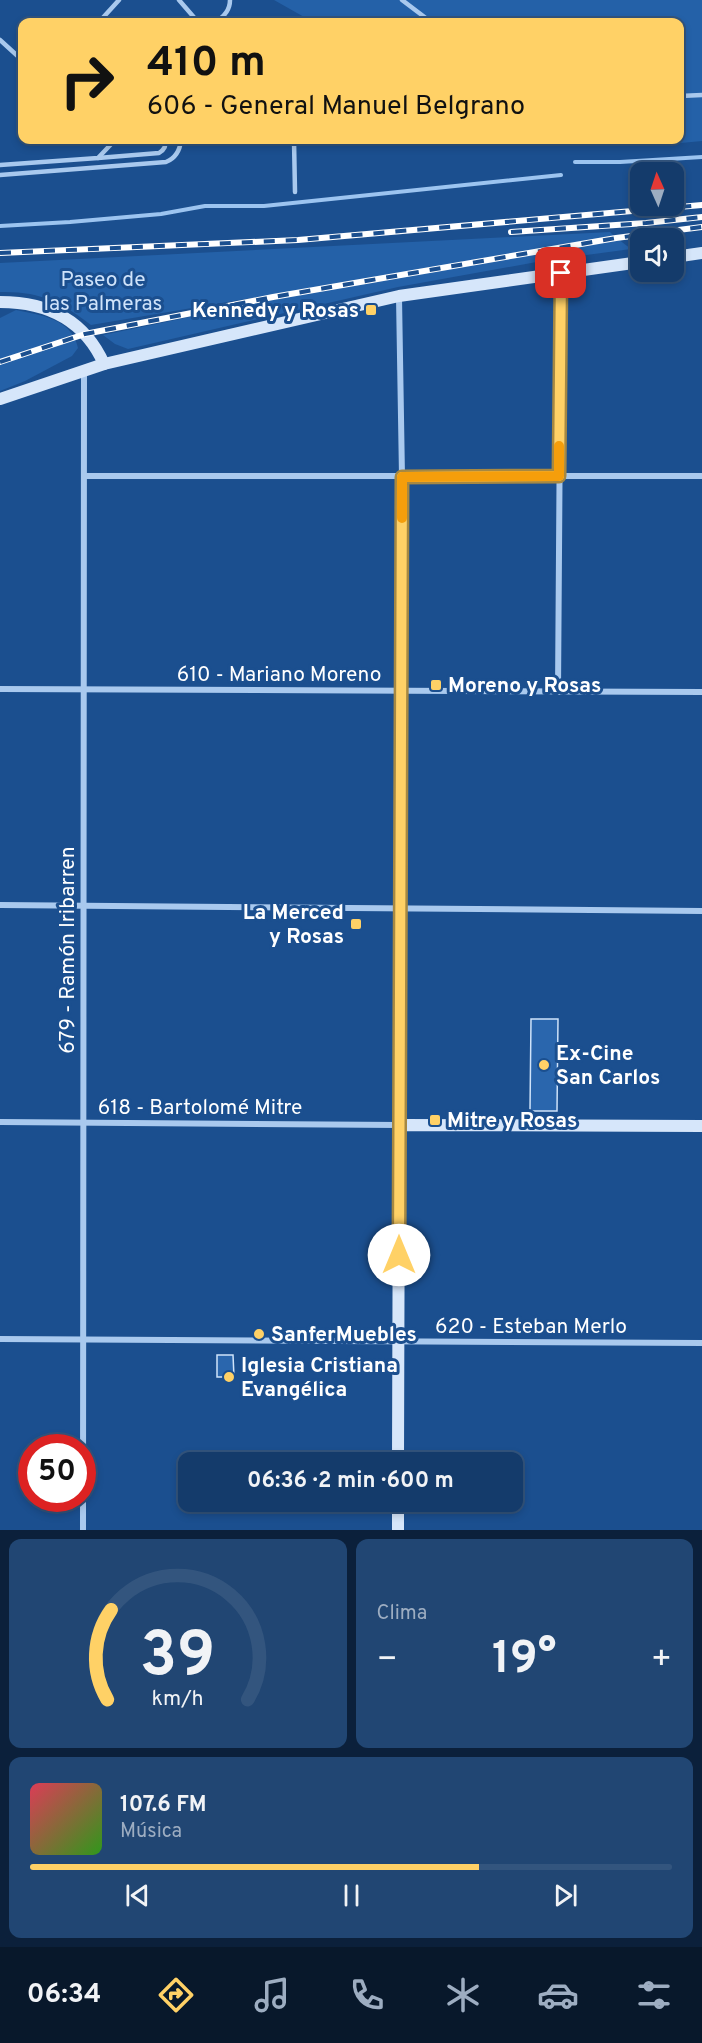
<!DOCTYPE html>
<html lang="es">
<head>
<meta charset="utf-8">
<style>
	:root { --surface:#143b6b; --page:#214673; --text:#f1f3f6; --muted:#9dadc1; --line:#33557e; --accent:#ffd166 }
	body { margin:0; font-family:Overpass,sans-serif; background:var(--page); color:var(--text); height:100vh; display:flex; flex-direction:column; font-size:22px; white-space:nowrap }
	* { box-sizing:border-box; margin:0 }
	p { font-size:20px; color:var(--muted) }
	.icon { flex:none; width:33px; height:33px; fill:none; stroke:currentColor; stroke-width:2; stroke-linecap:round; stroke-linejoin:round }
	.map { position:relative; height:1530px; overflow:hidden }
	.drawer { display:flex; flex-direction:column; gap:9px; padding:9px; background:#0b203b; flex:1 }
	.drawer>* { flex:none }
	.hud { position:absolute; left:18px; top:18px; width:666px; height:126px; border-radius:12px; box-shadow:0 3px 9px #0003,0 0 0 2px var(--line); background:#ffd166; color:#111; overflow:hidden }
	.needle { width:39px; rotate:357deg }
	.fabs { position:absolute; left:630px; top:162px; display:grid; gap:12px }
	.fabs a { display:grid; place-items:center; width:54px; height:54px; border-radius:12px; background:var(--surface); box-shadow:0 3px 9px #0003,0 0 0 2px var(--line); font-size:30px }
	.speed { position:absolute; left:18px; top:1434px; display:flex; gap:12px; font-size:30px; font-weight:700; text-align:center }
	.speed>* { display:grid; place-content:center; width:78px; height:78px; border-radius:50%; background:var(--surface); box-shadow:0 3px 9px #0003,0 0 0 2px var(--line); line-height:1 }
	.speed .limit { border:9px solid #d22; background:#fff; color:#111 }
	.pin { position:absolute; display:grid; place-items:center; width:51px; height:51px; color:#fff; margin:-26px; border-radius:12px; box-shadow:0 3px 9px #0006 }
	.me { position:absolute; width:66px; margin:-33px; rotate:0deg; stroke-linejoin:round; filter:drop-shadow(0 0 4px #0008) }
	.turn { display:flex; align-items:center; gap:21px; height:126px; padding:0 30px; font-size:27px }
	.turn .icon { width:78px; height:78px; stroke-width:2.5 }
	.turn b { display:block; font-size:42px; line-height:51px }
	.big { font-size:45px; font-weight:700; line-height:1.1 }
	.drawer .card { flex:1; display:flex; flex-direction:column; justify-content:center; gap:9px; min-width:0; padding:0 21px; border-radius:12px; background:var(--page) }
	.drawer .dial { align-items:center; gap:0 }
	.dial svg { height:156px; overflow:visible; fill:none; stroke:var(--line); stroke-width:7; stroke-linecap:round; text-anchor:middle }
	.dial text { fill:var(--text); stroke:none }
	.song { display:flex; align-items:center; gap:18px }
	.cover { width:72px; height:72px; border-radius:9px; background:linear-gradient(135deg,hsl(350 70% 55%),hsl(110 70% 35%)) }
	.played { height:6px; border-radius:3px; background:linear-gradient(90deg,var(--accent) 70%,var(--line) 70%) }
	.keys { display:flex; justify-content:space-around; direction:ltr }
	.heat { display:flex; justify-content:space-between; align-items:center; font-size:33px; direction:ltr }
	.drawer .tiles { flex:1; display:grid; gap:9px; grid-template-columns:1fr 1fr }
	.card:last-child { grid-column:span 2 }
	.trip { position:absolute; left:178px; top:1452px; width:345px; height:60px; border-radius:12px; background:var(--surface); box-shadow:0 3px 9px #0003,0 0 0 2px var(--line); font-weight:700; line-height:60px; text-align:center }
	.tab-bar { display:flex; height:96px; justify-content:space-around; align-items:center; background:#08182b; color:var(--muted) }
	.tab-bar .icon { width:42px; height:42px }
	.tab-bar .selected { color:var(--accent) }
	.tab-bar b { font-size:27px; color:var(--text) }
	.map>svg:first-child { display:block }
	.green { fill:#2461a8 }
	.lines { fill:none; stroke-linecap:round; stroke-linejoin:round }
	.stream { stroke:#9cc4f0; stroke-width:4 }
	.building { fill:#2a66ad; stroke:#cfe3fa; stroke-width:1.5 }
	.lane { stroke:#a9c9ee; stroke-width:4.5 }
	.street { stroke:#a9c9ee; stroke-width:6 }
	.secondary { stroke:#d6e6fa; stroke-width:12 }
	.rail-casing { stroke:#fff; stroke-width:6 }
	.rail { stroke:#1b4f8f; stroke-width:4; stroke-dasharray:11; stroke-linecap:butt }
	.route-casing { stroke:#a68842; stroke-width:15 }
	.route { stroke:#ffd166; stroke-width:10 }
	.slow { stroke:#f59e0b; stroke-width:10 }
	.poi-dot { fill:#ffd166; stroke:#1b4f8f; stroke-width:2 }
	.labels { text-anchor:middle; stroke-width:6; stroke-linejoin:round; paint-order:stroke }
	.park-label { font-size:21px; fill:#cfe3fa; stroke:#1b4f8f }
	.poi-label { font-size:21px; font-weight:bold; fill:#fff; stroke:#1b4f8f; text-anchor:start }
	.street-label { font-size:21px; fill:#fff; stroke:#1b4f8f }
</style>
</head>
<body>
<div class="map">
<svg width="702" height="1530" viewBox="0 0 702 1530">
	<rect width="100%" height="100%" fill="#1b4f8f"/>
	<g class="green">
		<path d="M274 0H702V141L649 146H541L525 140H680V22H313Z"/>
		<path d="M610 232 615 237 91 325C61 302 40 291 0 292V263Z"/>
		<path d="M618 239 631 249 542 261 398 287 128 349 115 344 103 335 349 284Z"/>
		<path d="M16 310C41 315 72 319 78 348L72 356 25 381 0 391V318Z"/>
	</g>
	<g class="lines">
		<g class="stream">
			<path d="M575 162H620L702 157"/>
			<path d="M0 226 70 222 161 214 205 206H264L561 175"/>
		</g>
	</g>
	<g class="building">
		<path d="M531 1019H558L557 1111H530Z"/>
		<path d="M217 1355H233L234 1377H217Z"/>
	</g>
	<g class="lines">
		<g class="lane">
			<path d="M179 0 198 22"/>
			<path d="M402 0 431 22"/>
			<path d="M99 22 119 0"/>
			<path d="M215 22C224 17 230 10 230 0"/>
			<path d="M0 40 22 60"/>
			<path d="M680 96 702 95"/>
			<path d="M138 140H149"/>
			<path d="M294 140 295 192"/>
			<path d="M98 158 159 153C165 149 166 146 165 140"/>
			<path d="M0 165 98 158 115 140"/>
			<path d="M0 175 166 162C176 158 180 150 181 140"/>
		</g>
		<g class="street">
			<path d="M85 476H702"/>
			<path d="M0 689 702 692"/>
			<path d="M558 692 561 273"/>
			<path d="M0 905 702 911"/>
			<path d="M0 1122 399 1125 402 477 399 297"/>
			<path d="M0 1339 702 1343"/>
			<path d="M83 1530 84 370"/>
		</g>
		<g class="secondary">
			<path d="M674 257 702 253"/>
			<path d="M0 302C47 302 84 319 104 364"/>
			<path d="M0 399 104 364 399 296 640 262"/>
			<path d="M398 1462 399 1125 702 1126"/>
			<path d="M398 1502V1530"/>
		</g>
		<defs>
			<g id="rail">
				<path d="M511 232 646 223 702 217"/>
				<path d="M0 253 298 240 702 205"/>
				<path d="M0 362 85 334 273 297 616 238 702 227"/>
			</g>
		</defs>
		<use href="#rail" class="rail-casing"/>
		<use href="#rail" class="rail"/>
	</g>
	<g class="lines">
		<defs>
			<path id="route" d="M399 1255 402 477 559 476 561 273"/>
		</defs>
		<use href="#route" class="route-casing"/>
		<use href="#route" class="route"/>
		<path class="slow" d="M402 518V477L559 476V446"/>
	</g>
	<g class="poi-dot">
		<rect x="365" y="304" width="12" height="12" rx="3"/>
		<rect x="430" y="679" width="12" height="12" rx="3"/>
		<rect x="350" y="918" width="12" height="12" rx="3"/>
		<circle cx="544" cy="1065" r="6"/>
		<rect x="429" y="1114" width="12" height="12" rx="3"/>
		<circle cx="259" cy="1334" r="6"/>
		<circle cx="229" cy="1377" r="6"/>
	</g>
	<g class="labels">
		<g class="park-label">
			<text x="103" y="286">Paseo de<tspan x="103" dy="24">las Palmeras</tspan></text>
		</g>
		<g class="poi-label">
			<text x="359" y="317" text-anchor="end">Kennedy y Rosas</text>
			<text x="448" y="692">Moreno y Rosas</text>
			<text x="344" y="919" text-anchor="end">La Merced<tspan x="344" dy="24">y Rosas</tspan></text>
			<text x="556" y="1060">Ex-Cine<tspan x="556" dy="24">San Carlos</tspan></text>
			<text x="447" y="1127">Mitre y Rosas</text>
			<text x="271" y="1341">SanferMuebles</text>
			<text x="241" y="1372">Iglesia Cristiana<tspan x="241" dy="24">Evangélica</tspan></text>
		</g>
		<g class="street-label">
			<text x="279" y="681">610 - Mariano Moreno</text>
			<text transform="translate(67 950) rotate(-90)" y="7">679 - Ramón Iribarren</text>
			<text x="200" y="1114">618 - Bartolomé Mitre</text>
			<text x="531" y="1333">620 - Esteban Merlo</text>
		</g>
	</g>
</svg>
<div class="fabs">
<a><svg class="needle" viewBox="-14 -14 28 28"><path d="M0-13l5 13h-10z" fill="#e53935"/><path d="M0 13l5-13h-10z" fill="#9dadc1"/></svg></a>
<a><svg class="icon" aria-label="sound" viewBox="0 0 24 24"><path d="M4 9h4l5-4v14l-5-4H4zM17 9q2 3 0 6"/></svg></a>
</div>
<div class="speed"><div class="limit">50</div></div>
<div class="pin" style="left:561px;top:273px;background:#d93025"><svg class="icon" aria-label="arrive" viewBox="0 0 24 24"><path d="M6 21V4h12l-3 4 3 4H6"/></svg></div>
<svg class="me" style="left:399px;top:1255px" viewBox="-20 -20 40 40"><circle r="19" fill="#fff"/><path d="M0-13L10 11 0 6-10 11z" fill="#ffd166"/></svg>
<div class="trip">06:36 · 2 min · 600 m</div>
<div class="hud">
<div class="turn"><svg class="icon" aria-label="right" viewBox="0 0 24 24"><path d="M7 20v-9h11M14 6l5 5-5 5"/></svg><div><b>410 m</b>606 - General Manuel Belgrano</div></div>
</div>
</div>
<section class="drawer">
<div class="tiles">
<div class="card dial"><svg viewBox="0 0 100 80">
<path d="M14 69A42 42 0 1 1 86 69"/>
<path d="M14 69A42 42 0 0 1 16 23" stroke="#ffd166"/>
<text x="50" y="56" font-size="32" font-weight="700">39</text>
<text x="50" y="72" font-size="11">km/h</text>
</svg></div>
<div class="card"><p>Clima</p>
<div class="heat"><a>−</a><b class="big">19°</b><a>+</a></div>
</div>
<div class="card">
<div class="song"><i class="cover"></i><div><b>107.6 FM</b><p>Música</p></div></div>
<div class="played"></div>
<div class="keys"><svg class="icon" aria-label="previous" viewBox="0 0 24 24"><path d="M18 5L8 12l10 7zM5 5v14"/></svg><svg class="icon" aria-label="pause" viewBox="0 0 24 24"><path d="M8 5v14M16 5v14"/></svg><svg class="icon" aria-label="next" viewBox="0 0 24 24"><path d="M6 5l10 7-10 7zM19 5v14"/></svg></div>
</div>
</div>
</section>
<nav class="tab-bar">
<b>06:34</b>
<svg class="icon selected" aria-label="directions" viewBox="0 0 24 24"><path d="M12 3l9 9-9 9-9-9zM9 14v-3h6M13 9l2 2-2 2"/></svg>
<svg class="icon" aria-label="music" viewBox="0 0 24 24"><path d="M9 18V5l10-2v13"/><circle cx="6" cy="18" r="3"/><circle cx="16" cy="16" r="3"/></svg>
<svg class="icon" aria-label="phone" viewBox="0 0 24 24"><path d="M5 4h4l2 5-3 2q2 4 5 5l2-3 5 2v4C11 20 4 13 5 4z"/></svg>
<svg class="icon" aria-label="climate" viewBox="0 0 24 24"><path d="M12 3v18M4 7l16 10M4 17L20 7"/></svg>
<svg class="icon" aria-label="car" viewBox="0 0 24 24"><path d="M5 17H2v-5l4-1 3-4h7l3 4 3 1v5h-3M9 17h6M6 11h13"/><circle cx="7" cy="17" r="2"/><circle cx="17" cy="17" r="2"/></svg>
<svg class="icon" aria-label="filters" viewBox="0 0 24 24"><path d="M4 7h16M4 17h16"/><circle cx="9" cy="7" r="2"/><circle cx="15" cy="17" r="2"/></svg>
</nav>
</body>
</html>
